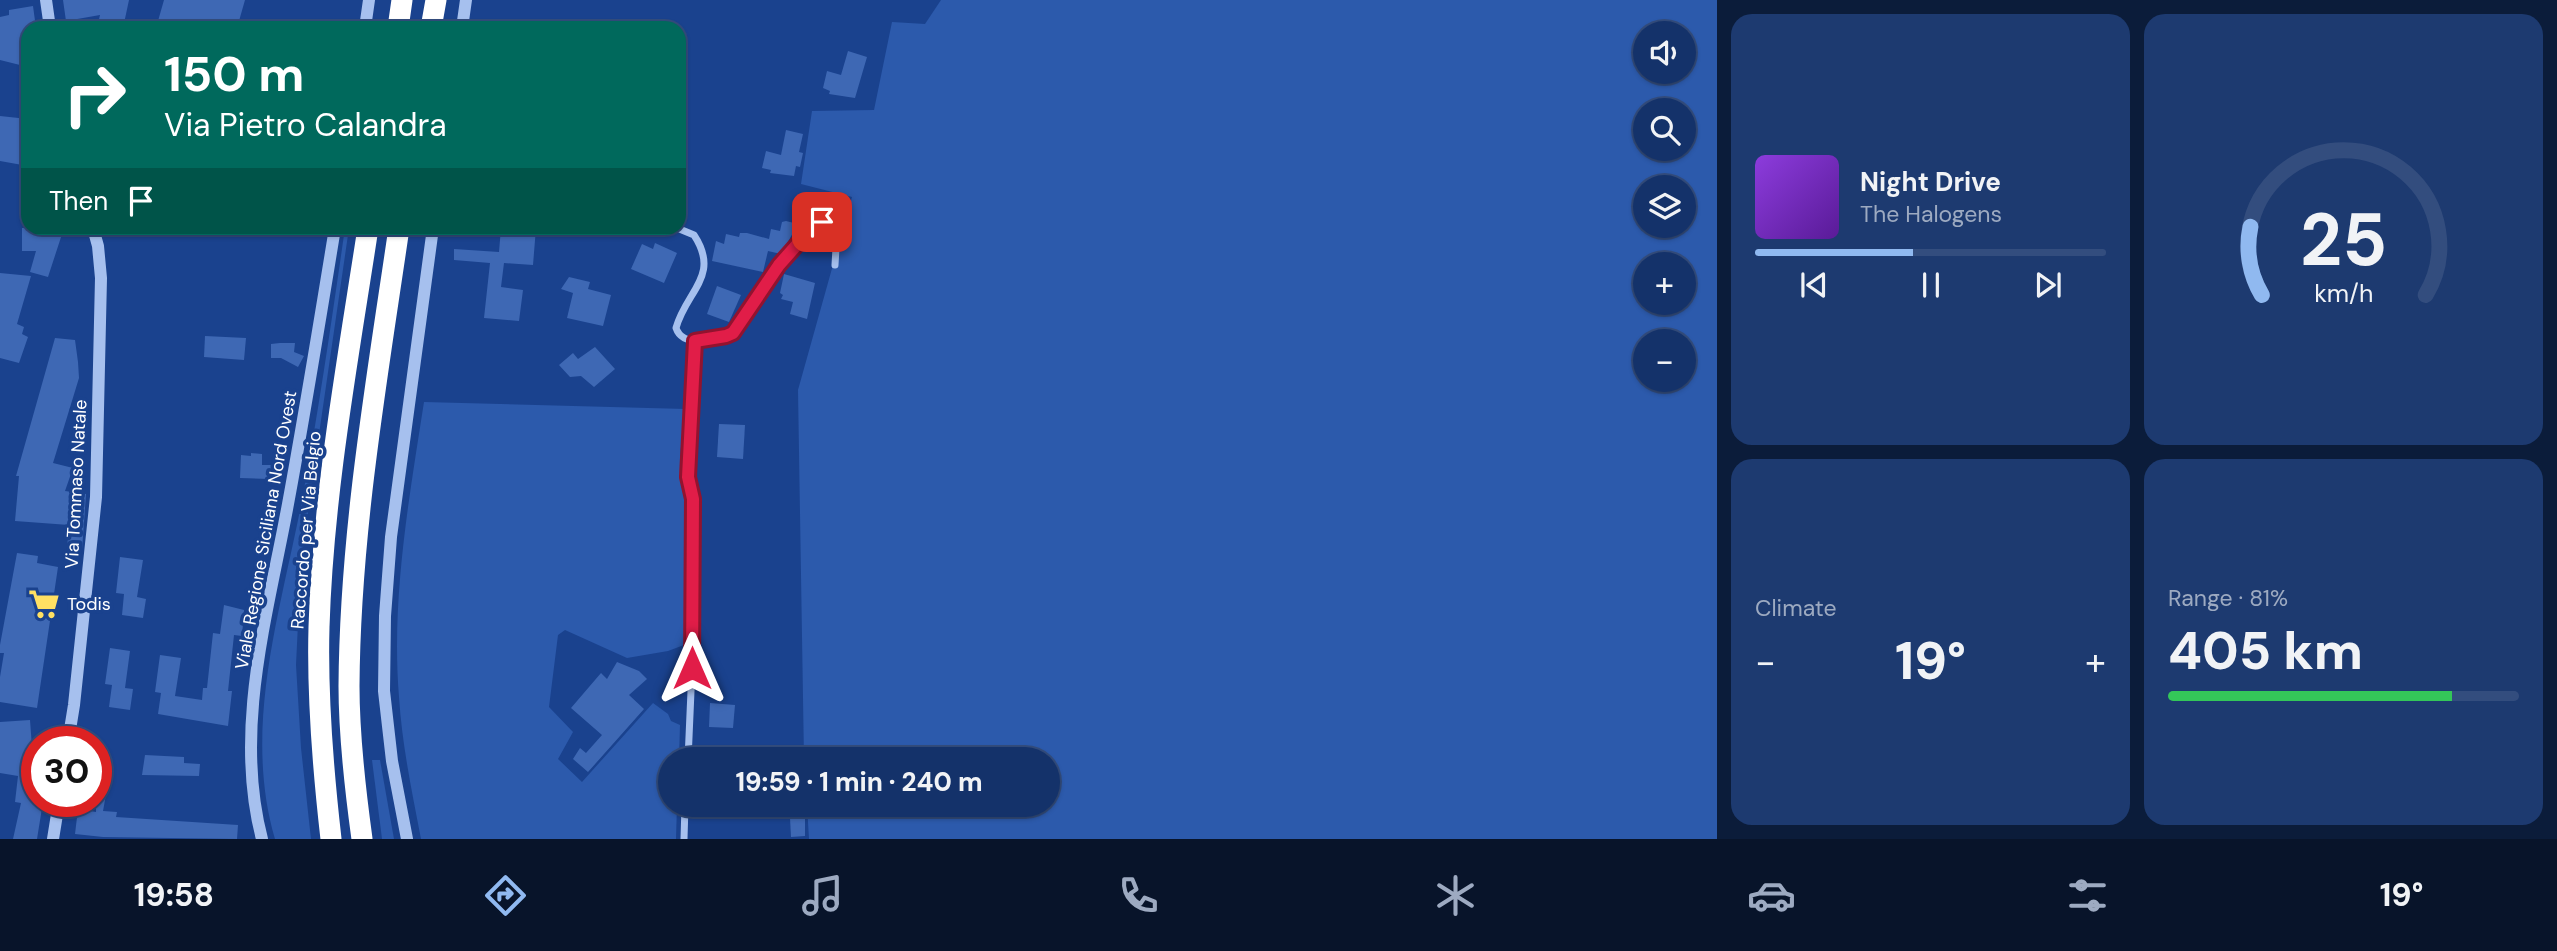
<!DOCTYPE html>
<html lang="en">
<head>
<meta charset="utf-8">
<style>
	:root { --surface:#14326a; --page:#1d3a70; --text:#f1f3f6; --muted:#9daac1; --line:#334d7e; --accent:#90b9f0 }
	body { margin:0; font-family:"DM Sans",sans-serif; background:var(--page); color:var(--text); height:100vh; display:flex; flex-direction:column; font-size:26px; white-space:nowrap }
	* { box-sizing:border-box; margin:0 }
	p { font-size:23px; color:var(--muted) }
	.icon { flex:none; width:38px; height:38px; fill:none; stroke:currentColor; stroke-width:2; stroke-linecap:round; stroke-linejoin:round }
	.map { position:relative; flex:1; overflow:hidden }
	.panel { display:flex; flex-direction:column; gap:14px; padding:14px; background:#0b1c3a; width:840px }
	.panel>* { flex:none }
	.banner { position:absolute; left:21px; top:21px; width:665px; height:214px; border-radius:21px; box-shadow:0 2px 5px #0004,0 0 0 2px var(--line); background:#00695c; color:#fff; overflow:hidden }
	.buttons { position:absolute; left:1633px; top:21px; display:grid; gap:14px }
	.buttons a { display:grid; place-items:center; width:63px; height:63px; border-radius:50%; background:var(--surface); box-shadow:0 2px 5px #0004,0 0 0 2px var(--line); font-size:35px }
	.speed { position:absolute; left:21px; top:726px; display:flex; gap:14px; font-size:35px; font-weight:700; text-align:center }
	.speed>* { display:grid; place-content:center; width:91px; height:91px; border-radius:50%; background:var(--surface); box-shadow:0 2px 5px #0004,0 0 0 2px var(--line); line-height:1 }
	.speed .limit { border:10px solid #d22; background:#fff; color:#111 }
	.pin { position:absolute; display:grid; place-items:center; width:60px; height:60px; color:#fff; margin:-30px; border-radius:14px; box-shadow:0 4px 10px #0006 }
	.me { position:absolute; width:77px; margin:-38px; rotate:0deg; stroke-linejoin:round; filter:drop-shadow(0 0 5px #0008) }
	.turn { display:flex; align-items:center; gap:24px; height:147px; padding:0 28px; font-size:32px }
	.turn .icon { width:91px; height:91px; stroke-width:2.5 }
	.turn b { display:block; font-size:49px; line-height:60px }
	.then { display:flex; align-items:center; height:66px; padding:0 28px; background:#0003; gap:14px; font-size:26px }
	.big { font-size:52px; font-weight:800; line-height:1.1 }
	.panel .tile { flex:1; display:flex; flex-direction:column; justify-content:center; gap:10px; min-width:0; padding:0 24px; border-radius:21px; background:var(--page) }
	.panel .dial { align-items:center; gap:0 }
	.dial svg { height:182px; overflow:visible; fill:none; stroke:var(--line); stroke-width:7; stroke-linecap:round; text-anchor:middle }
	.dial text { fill:var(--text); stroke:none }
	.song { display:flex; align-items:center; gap:21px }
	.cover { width:84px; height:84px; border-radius:10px; background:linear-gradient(135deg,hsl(270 70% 55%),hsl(270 70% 35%)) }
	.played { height:7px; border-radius:4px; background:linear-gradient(90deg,var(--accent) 45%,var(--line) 45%) }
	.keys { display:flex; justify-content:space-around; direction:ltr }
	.heat { display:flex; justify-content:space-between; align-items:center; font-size:38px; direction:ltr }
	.charge { height:10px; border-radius:5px; background:linear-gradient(90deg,#34c759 81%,var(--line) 0) }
	.panel .tiles { flex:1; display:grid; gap:14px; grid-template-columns:repeat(2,1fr) }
	.trip { position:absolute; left:658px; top:747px; width:402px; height:70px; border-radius:35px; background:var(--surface); box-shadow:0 2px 5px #0004,0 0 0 2px var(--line); font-weight:800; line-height:70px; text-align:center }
	.menu { display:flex; height:112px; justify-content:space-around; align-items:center; background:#08142a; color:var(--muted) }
	.menu .icon { width:49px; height:49px }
	.menu .current { color:var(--accent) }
	.menu b { font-size:32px; color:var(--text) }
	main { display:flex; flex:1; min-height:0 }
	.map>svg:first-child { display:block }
	.green { fill:#2c5aac; fill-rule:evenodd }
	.building { fill:#3e68b4 }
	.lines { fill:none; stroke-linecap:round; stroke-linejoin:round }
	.minor { stroke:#a6c0ee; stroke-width:7 }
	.tertiary { stroke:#a6c0ee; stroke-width:12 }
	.motorway { stroke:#fff; stroke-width:21 }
	.route-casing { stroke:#92132f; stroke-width:18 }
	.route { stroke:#e11d48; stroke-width:12 }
	.labels { text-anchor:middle; stroke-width:7; stroke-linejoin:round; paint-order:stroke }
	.street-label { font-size:18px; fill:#fff; stroke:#1a428e }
	.poi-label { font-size:18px; fill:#fff; stroke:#1a428e; text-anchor:start }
</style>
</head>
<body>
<main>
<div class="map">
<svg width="1717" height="839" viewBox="0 0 1717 839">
	<rect width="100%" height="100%" fill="#1a428e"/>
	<g class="green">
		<path d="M941 0H1717V839H809L807 805H1048V760L804 759 798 390 852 197 801 184 812 111 874 110 892 22 925 24ZM1645 33H1684V72H1645ZM1645 110H1684V149H1645ZM1645 187H1684V226H1645ZM1645 264H1684V303H1645ZM1645 341H1684V380H1645Z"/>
		<path d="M345 228H349L310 496 300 582 296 665 301 748 311 839H275C242 727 281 610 302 500 319 409 332 318 345 228Z"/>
		<path d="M424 402 686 409C682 442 674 473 687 505L684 645 668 651 627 658 565 630 558 635 549 707 573 732 558 759 582 782 653 703 668 714 671 721 680 725 679 759 670 760V805H677L676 839H421C412 792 402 745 399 697 391 598 409 499 424 402Z"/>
		<path d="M372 760H380L394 839H382Z"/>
	</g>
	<g class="building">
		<path d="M63 0H129L123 28H97L100 15 66 21Z"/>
		<path d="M164 0H245L237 28H156Z"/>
		<path d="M33 6 36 28H28V67L0 60V17L9 15V10Z"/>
		<path d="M848 51 867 57 855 98 829 94 830 91 823 88 827 71 841 75Z"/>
		<path d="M0 116 28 119V166L0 161Z"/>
		<path d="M786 130 803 134 799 152 803 153 800 167 796 166 794 176 770 173 771 170 762 168 766 151 781 155Z"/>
		<path d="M786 221 798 224 781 254 768 251 763 272 712 261 716 241 724 244 726 234 739 237 740 233H747L769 239 771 229 780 231 782 222Z"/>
		<path d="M22 228H64L48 277 30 272 36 251H22Z"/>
		<path d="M501 228H536L533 265 504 263 501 287 523 290 519 321 484 318 490 263 454 260V249L499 252Z"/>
		<path d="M655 243 677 253 664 283 631 269 642 244 653 249Z"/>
		<path d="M0 273 31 276 17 324 24 327 22 334 28 337 19 363 0 358Z"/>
		<path d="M784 274 815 283 807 319 790 314 793 302 781 299 783 295 780 293Z"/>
		<path d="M569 277 590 282 588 289 611 295 603 326 567 318 573 293 561 289Z"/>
		<path d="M717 286 741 295 729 322 707 314Z"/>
		<path d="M205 336 246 338 244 360 204 357Z"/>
		<path d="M55 338 75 340 78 362 79 378 53 463 73 468 65 491 86 494 82 550 67 549 69 525 15 521 19 476H16Z"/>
		<path d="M280 343H295L294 352 304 356 298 367 281 358H271V344Z"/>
		<path d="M595 347 615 369 594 387 581 376 570 377 559 365 573 353 578 359Z"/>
		<path d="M719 424 745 425 743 459 717 457Z"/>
		<path d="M251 453 262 454V465H280L279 484H268V479L240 478 241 455 251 456Z"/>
		<path d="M17 553 38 556 37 563 58 567 37 708 0 702V677L4 653H0V645Z"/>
		<path d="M120 557 143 560 137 597 146 599 143 618 122 615 124 594 116 593Z"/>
		<path d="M224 605 244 610 242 636 234 635 228 691H232L228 726 158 714 161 693 155 692 160 655 181 658 175 696 202 700 203 688H207L213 633 220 634Z"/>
		<path d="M110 648 130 651 125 688 133 689 130 710 109 707 112 685 105 684Z"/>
		<path d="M617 662 639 671 647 679 629 695 644 709 588 772 573 759 580 748 586 753 602 735 571 708 601 673 607 679Z"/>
		<path d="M710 703 735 705 733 728 709 727Z"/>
		<path d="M30 720 32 747H37V802H39L38 807 42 808 37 839H13L21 803 15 802 18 776 0 773V722Z"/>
		<path d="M145 755 184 757V763L200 764 199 776 142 775Z"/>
		<path d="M96 764 111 767 103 811 117 812 116 817 238 825 237 839 103 837 75 834 78 809 96 812Z"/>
		<path d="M790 818H805V836L791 837Z"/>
	</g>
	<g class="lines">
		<g class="minor">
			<path d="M677 228 694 235C721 276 686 291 676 328 683 349 718 340 733 333L779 266 817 224 822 222 835 226 837 231 835 265"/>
			<path d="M688 760 692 668 693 499 688 477 695 377V341"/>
			<path d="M684 839 685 805"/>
		</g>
		<g class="tertiary">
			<path d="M46 0 50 28"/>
			<path d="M365 28 369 0"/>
			<path d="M462 28 466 0"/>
			<path d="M68 742 74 705 96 497 101 278 98 246 93 228"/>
			<path d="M53 839 59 802"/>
			<path d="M262 839C233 729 268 613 288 504 305 412 320 320 335 228"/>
			<path d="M407 839 392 761 384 691 385 616 391 537 433 228"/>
		</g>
		<g class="motorway">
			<path d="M398 28 402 0"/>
			<path d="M431 28 436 0"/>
			<path d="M331 839C323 769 317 698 319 627 323 494 348 359 368 228"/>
			<path d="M362 839C355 788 349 737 349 686 350 532 377 379 399 228"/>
		</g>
	</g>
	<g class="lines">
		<defs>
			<path id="route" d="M692 668 693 499 688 477 695 341 726 336 733 333 779 265 810 230 822 222"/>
		</defs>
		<use href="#route" class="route-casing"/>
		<use href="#route" class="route"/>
	</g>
	<defs>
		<symbol id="supermarket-bare" viewBox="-9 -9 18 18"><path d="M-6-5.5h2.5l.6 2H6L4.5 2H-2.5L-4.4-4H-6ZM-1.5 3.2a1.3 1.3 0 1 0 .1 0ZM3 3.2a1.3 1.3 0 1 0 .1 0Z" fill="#ffe063" stroke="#1a428e" stroke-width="2.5" paint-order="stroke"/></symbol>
	</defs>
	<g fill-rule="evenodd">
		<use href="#supermarket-bare" x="22" y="582" width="44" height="44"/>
	</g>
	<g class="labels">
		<g class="street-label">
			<text transform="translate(76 484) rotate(-87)" y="6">Via Tommaso Natale</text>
			<text transform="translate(266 530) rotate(-80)" y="6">Viale Regione Siciliana Nord Ovest</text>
			<text transform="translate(306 530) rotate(-85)" y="6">Raccordo per Via Belgio</text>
		</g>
		<g class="poi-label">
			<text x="67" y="610">Todis</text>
		</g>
	</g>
</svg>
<div class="buttons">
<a><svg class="icon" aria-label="sound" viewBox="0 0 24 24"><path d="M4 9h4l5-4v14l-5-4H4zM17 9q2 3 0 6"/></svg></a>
<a><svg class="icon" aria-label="search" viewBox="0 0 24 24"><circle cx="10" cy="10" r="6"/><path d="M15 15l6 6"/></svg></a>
<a><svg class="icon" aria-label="layers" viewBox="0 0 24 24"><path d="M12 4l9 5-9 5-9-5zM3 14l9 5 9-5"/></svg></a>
<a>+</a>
<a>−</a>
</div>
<div class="speed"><div class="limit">30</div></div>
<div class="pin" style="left:822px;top:222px;background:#d93025"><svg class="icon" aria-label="arrive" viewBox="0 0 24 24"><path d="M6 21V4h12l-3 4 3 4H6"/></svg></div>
<svg class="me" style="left:692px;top:668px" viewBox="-20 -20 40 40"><path d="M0-17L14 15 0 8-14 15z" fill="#e11d48" stroke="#fff" stroke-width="4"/></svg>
<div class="trip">19:59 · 1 min · 240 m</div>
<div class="banner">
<div class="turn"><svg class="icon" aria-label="right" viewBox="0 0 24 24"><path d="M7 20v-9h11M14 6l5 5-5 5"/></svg><div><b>150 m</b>Via Pietro Calandra</div></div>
<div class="then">Then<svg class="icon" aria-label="arrive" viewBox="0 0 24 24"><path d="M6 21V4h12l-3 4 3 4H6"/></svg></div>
</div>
</div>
<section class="panel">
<div class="tiles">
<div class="tile">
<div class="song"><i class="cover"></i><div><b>Night Drive</b><p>The Halogens</p></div></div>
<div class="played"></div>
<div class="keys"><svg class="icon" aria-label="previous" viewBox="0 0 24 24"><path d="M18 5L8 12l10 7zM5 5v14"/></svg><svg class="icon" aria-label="pause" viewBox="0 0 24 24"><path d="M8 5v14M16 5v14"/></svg><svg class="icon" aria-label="next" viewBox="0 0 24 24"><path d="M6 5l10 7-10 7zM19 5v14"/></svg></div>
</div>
<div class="tile dial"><svg viewBox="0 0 100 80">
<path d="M14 69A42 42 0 1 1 86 69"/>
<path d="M14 69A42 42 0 0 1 9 39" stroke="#90b9f0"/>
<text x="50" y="56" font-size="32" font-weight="700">25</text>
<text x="50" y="72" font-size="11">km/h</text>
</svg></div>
<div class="tile"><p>Climate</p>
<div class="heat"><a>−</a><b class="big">19°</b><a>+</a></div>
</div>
<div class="tile"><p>Range · 81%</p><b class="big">405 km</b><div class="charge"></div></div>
</div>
</section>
</main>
<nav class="menu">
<b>19:58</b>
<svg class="icon current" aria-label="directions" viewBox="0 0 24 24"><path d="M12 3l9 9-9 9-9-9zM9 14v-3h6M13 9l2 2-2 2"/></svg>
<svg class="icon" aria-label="music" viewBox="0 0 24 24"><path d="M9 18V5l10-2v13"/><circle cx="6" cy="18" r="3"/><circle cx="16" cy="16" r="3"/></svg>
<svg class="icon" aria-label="phone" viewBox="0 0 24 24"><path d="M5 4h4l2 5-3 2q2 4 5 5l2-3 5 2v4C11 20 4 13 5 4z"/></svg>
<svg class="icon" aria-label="climate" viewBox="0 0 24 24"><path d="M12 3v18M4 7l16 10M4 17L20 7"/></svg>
<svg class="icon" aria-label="car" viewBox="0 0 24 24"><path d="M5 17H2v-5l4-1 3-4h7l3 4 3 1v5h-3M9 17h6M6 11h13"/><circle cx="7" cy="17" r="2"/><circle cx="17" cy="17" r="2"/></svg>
<svg class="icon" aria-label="filters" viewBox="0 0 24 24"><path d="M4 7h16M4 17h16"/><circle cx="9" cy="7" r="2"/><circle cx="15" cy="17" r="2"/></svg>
<b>19°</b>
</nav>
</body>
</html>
